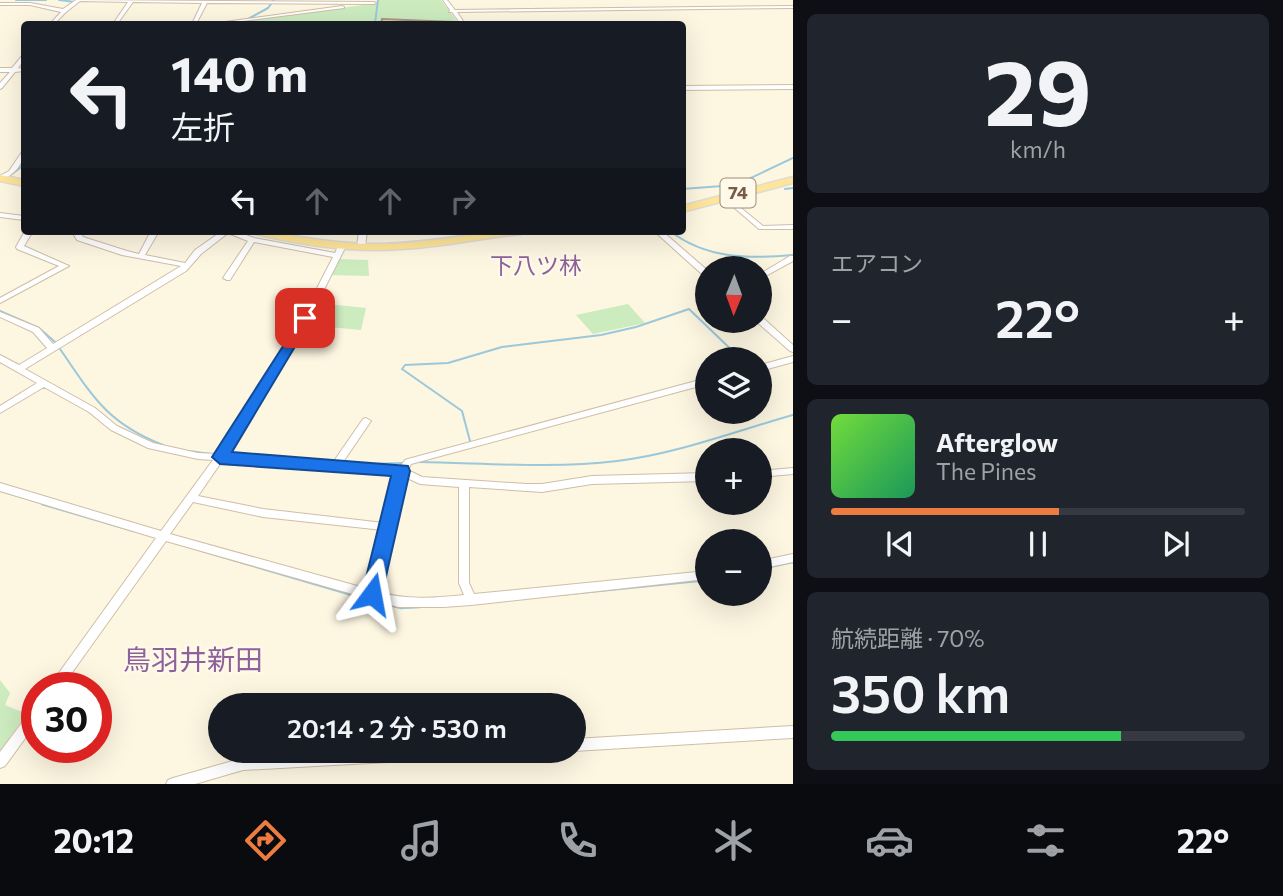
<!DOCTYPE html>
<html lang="ja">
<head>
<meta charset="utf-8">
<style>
	:root { --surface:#171b24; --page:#20242c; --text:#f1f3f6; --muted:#9ea1a6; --line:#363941; --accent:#ed7c41 }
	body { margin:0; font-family:Commissioner,"Noto Sans JP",sans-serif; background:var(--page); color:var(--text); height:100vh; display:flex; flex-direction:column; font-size:26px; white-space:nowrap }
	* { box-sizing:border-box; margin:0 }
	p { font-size:23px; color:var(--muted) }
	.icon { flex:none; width:38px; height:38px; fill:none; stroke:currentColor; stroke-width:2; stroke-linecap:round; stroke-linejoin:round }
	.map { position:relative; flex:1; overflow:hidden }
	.drawer { display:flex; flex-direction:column; gap:14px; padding:14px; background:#0d0f14; width:490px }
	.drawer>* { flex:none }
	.top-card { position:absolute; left:21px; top:21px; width:665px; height:214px; border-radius:7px; box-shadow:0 7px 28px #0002; background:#171b24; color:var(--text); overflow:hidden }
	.needle { width:46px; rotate:181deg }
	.controls { position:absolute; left:695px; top:256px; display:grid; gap:14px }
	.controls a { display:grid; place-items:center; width:77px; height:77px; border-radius:50%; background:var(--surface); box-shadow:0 7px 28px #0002; font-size:35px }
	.speed { position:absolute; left:21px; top:672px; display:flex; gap:14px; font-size:35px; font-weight:700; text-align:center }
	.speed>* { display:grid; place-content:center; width:91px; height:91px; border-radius:50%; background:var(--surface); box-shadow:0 7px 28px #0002; line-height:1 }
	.speed .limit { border:10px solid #d22; background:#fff; color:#111 }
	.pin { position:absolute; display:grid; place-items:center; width:60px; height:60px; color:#fff; margin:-30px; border-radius:14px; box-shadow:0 4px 10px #0006 }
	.me { position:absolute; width:77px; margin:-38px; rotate:13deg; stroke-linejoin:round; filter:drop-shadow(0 0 5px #0008) }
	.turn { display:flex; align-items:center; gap:24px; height:147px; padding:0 35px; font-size:32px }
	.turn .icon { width:91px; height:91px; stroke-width:2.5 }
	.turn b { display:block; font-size:49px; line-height:60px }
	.lanes { display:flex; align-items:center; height:66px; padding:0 35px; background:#0003; justify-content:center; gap:35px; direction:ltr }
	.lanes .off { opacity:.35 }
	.big { font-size:52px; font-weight:600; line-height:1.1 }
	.drawer .tile { flex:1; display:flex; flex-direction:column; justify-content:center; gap:10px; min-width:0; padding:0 24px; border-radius:10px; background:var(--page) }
	.drawer .dial { align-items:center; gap:0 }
	.dial b { font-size:91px; line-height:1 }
	.song { display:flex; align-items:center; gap:21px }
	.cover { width:84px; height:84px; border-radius:10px; background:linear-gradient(135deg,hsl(100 70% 55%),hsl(150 70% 35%)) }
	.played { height:7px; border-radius:4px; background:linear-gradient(90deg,var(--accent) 55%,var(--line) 55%) }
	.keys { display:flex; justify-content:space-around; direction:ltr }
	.heat { display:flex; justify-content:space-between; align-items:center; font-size:38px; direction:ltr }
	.charge { height:10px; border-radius:5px; background:linear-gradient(90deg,#34c759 70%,var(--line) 0) }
	.trip { position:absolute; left:208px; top:693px; width:378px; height:70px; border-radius:35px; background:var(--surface); box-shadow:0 7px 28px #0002; font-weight:600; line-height:70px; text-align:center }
	.menu { display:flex; height:112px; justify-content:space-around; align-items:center; background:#090b0e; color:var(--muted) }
	.menu .icon { width:49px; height:49px }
	.menu .active { color:var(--accent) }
	.menu b { font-size:32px; color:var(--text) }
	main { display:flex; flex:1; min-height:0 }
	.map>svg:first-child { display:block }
	.green { fill:#ccebbf }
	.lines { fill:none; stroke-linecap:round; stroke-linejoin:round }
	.stream-far1 { stroke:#9bc8da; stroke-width:2 }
	.stream { stroke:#9bc8da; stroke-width:2.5 }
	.building { fill:#f4d7b8; stroke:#ab9681; stroke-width:2 }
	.minor-casing { stroke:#cfbea8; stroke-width:2 }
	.major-casing { stroke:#e1dbd7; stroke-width:3 }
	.minor { fill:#fff; fill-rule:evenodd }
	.major { fill:#ffe597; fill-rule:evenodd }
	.route { fill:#1a73e8; stroke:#114b97; stroke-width:2 }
	.labels { text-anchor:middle; stroke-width:5; stroke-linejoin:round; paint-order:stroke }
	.shield { fill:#fff9e9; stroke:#9f8c78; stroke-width:2 }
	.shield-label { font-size:18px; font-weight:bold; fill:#765d47 }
	.quarter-label { font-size:23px; fill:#8d629a; stroke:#fff9e9 }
	.near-quarter-label { font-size:28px; fill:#8d629a; stroke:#fff9e9 }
</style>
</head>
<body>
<main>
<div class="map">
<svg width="793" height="784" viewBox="0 0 793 784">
	<rect width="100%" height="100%" fill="#fdf6e1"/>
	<g class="green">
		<path d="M379 0H441L459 24H220L378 3Z"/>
		<path d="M339 259 368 260 369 276 331 275Z"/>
		<path d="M317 303 366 308 361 330 329 327 330 320 310 318Z"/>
		<path d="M628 304 645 323 593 334 576 315Z"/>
		<path d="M0 680 10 693 5 705 27 714 0 751Z"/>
	</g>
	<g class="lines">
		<g class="stream-far1">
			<path d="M16 0H46"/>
			<path d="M59 0 75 2"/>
			<path d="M248 19 268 8 274 0"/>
			<path d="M375 23 378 0"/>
			<path d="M9 176 24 165"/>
			<path d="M11 177 24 180"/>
			<path d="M682 189 736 185 793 158"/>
			<path d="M785 189 793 188"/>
			<path d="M264 231 271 233"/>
			<path d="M670 231C706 259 749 259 793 255"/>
			<path d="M0 311 39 328 55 342"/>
			<path d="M58 346C92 395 105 422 163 445"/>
			<path d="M470 441 462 411 402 369 405 365 448 363 502 347 601 335 636 327 689 309 741 359"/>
			<path d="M189 451 211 454"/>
			<path d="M419 462C485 463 552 469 617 461 676 454 736 431 793 415"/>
			<path d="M367 464 403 463"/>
			<path d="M0 491 48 505"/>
		</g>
		<g class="stream">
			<path d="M42 504 134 531"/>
			<path d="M203 551 362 598 401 608 420 607"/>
			<path d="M760 569 793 562"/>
			<path d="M558 595 707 580"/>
		</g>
	</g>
	<path class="building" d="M382 19 453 22V24H381Z"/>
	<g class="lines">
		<defs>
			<g id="minor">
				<path d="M76 0 374 2 376 3 374 4 207 3 196 24H192L202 3 133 2 117 24H113L128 2 80 1 66 12 54 24H50L61 12 30 5H0V3H30L63 9Z"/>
				<path d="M443 0H447L455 10 793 6V8L457 12 465 24H461L452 12H449L450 10Z"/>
				<path d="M342 6 344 7V8L219 24H210Z"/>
				<path d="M22 56H24V60L18 68 24 69V71L15 72 2 88 0 89V83L10 72H0V68H12Z"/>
				<path d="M793 85V89L682 90V86Z"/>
				<path d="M24 151C25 163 12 178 0 179V176L9 171 22 152Z"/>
				<path d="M725 195 763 226 793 225V229H759L723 198 722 197Z"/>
				<path d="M0 213 24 216V220L0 217Z"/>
				<path d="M25 231H33L24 246 69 266 0 303V298L59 266 17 249 16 247Z"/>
				<path d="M79 231H87L82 235 83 237 127 251 139 254 151 231H159L145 255 185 263 195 250 222 231H235L254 238 335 253 339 244H342L346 246 297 343 226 454 334 461 363 419 366 418 371 421 343 462 385 465 400 467 405 460 408 459 707 378V384L411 464 408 470 422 477 526 484H542L592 476 707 473V481L592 484 542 492 469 487V583L474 594 707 571V579L471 605 444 607H398L166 541 61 688H48L156 538 0 491V483L161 531 213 460 198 459 148 448 111 430 89 412 44 387 0 413V406L37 383 0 362V355L19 365 47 348 33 332 0 317V312L39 328 53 344 181 266 122 255 77 240 74 235ZM228 233 248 241 223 278 227 280H230L254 242 333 257 289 343 217 454 198 453 153 443 117 426 95 408 25 369 186 271 201 254ZM222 461 385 471 397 473 384 523 263 509 198 496ZM405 477 420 484 459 487V583L464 595C435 598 406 600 378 592ZM193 502 263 517 383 530 368 589 170 534Z"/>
				<path d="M359 231H367L365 247 361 249 357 247Z"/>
				<path d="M654 231H662L707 270V276H704Z"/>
				<path d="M790 256H793V261L760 279V274Z"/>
				<path d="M760 318H763L793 345V352L790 351 757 322 756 320H760Z"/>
				<path d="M793 356V362L760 371V365Z"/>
				<path d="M793 468V474L760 477V471Z"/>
				<path d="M793 554V562L760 569V561Z"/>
				<path d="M37 706V722L5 766 0 768V752L33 708Z"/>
				<path d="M793 726V738L574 751V739Z"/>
				<path d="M373 751H484L482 755 478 757 243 770 195 784H166L168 780 173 778 243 758Z"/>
			</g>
			<g id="major">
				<path d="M0 175 24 180V186L0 181Z"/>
				<path d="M793 177V183L682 212V206Z"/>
				<path d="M249 231C271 231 291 236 313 239 334 242 355 244 377 244 427 244 476 231 526 231L521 234C481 238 442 247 402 249 351 253 300 245 251 233Z"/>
			</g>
		</defs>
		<use href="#minor" class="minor-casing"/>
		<use href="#major" class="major-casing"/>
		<use href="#minor" class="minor"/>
		<use href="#major" class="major"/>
	</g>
	<path class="route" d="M305 314 312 318 232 452 408 466 410 471 382 594 379 600 372 603 365 600 362 594 391 476 220 464 212 457 285 343 298 318Z"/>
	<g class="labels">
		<rect class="shield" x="720.5" y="178.5" width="35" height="29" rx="5"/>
		<g class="shield-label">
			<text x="738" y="199">74</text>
		</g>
		<g class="quarter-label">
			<text x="536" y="274">下八ツ林</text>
		</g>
		<g class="near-quarter-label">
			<text x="193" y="670">鳥羽井新田</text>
		</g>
	</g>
</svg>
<div class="controls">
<a><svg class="needle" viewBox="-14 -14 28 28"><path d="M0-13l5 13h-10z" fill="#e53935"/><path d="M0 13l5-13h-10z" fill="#9ea1a6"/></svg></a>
<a><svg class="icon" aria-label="layers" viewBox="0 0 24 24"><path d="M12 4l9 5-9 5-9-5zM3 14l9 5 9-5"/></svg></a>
<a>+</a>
<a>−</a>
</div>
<div class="speed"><div class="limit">30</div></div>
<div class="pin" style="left:305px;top:318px;background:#d93025"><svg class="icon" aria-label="arrive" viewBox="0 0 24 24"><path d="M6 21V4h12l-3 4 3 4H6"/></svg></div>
<svg class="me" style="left:372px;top:594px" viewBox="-20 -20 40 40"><path d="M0-17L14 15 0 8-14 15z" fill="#1a73e8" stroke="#fff" stroke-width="4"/></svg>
<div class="trip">20:14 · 2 分 · 530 m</div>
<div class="top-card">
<div class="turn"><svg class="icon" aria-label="left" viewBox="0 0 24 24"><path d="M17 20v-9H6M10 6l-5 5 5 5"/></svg><div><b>140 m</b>左折</div></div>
<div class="lanes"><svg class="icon" aria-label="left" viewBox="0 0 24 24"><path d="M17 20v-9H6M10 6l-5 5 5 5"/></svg><svg class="icon off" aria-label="ahead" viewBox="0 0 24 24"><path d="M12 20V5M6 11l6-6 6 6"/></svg><svg class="icon off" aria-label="ahead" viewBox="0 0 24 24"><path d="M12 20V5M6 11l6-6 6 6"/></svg><svg class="icon off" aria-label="right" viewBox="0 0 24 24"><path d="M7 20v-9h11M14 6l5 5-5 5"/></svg></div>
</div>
</div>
<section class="drawer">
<div class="tile dial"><b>29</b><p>km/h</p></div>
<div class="tile"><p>エアコン</p>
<div class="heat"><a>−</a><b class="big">22°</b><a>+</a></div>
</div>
<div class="tile">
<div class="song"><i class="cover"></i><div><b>Afterglow</b><p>The Pines</p></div></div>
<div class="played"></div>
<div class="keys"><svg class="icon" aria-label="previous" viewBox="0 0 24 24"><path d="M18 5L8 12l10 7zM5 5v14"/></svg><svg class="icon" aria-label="pause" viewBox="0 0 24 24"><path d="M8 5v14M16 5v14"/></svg><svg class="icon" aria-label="next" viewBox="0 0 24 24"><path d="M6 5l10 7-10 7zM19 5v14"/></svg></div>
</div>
<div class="tile"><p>航続距離 · 70%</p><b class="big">350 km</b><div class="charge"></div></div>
</section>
</main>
<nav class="menu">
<b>20:12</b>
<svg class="icon active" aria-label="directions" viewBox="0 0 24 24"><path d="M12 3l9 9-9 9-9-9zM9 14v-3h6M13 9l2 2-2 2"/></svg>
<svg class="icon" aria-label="music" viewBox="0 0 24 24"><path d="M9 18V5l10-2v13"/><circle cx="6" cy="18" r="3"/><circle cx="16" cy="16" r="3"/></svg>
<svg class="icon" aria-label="phone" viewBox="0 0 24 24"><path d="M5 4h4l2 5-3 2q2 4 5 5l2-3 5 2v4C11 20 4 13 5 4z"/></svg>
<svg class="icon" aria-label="climate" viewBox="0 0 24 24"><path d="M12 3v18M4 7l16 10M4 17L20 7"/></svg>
<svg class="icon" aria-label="car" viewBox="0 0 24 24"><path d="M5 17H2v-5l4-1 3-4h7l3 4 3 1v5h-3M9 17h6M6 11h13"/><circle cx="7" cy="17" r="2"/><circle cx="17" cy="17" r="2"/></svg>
<svg class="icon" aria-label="filters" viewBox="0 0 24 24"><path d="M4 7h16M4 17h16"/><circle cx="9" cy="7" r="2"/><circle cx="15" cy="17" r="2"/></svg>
<b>22°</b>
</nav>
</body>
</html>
